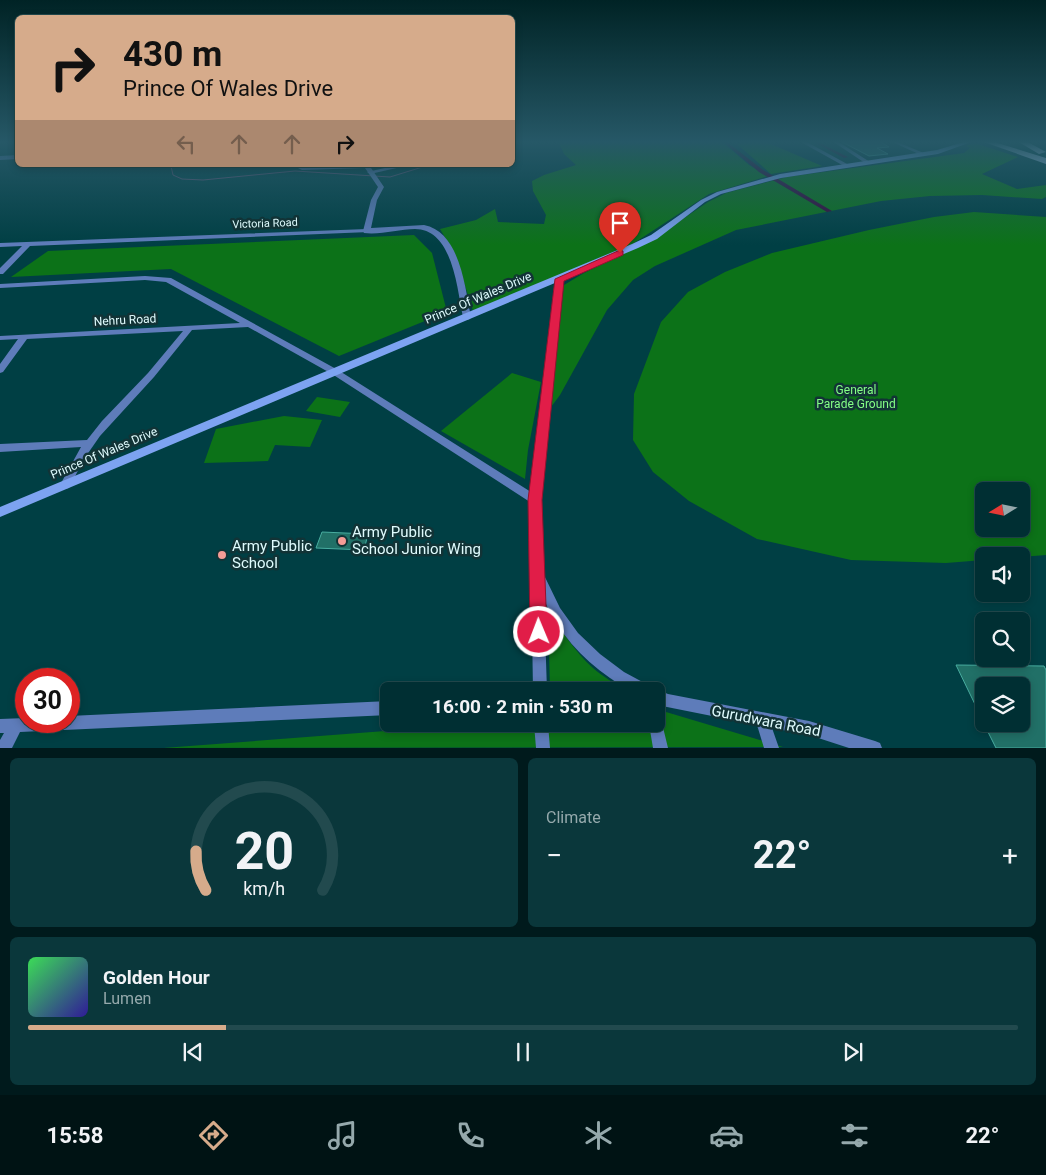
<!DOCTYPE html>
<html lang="en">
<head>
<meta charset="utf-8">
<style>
	:root { --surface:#002f33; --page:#0a373b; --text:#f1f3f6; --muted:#95a9ac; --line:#224a4e; --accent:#d6ab8b }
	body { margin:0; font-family:Roboto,sans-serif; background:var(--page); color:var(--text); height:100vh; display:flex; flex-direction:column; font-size:19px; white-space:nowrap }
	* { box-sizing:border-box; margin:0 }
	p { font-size:16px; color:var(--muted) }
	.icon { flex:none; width:28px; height:28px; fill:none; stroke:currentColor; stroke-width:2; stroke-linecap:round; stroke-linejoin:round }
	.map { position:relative; height:748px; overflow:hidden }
	.side { display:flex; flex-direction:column; gap:10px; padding:10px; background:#001a1c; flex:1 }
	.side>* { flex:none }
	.banner { position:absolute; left:15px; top:15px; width:500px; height:152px; border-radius:8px; box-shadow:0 2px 8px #0003,0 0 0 1px var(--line); background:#d6ab8b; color:#111; overflow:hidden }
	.needle { width:32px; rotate:260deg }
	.tools { position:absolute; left:975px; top:482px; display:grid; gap:10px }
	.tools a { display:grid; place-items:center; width:55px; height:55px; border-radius:8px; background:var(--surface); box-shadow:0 2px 8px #0003,0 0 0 1px var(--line); font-size:25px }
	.speed { position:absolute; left:15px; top:668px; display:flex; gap:10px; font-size:25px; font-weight:700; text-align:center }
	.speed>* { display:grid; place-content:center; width:65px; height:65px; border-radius:50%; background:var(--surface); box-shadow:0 2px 8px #0003,0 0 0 1px var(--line); line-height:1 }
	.speed .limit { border:8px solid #d22; background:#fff; color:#111 }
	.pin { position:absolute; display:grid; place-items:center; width:42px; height:42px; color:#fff; margin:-51px -21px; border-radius:50% 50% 50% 0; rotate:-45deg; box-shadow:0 0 5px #0007 }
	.pin .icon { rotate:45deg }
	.me { position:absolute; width:55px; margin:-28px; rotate:359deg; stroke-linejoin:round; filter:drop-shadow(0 0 4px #0008) }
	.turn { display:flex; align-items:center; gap:18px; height:105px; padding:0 25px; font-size:22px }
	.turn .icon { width:65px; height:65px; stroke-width:2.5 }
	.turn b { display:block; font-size:35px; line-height:42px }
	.lanes { display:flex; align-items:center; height:48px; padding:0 25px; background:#0003; justify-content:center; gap:25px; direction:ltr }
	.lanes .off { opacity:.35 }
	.big { font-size:38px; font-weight:700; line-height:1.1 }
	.side .tile { flex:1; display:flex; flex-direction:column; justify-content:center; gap:8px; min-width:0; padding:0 18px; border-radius:8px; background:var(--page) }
	.side .dial { align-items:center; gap:0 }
	.dial svg { height:130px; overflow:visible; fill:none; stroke:var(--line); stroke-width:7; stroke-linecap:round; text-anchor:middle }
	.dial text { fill:var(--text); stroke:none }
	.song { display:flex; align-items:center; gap:15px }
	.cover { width:60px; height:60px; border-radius:8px; background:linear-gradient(135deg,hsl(130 70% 55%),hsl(250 70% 35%)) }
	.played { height:5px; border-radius:2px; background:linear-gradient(90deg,var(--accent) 20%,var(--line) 20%) }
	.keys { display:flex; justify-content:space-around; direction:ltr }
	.heat { display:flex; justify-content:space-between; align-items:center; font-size:28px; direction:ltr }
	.side .tiles { flex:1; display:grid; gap:10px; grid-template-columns:1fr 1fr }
	.tile:last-child { grid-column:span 2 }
	.trip { position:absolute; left:380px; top:682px; width:285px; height:50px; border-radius:8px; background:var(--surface); box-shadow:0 2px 8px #0003,0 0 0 1px var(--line); font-weight:700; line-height:50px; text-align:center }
	.menu { display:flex; height:80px; justify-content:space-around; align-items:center; background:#001314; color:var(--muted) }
	.menu .icon { width:35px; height:35px }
	.menu .selected { color:var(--accent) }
	.menu b { font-size:22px; color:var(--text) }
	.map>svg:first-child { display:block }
	.green { fill:#0c7218; fill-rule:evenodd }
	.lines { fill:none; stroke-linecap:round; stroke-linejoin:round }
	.stream { stroke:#695276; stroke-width:1 }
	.canal { fill:#37093c; fill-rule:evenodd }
	.building { fill:#217067; stroke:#48ada0 }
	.minor { fill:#5e7cba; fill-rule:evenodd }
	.tertiary { fill:#5e7cba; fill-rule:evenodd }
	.secondary { fill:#7da3f1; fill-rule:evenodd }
	.trunk { fill:#bcd0f9; fill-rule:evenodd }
	.route { fill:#e11d48; stroke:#92132f }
	.poi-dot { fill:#f59c96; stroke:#123336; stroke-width:2 }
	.labels { text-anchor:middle; stroke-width:5; stroke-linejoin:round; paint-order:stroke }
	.far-street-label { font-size:11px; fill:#dffbfd; stroke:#123336 }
	.street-label { font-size:12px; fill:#dffbfd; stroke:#123336 }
	.park-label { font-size:12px; fill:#84fe85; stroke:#123336 }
	.near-poi-label { font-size:15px; fill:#dffbfd; stroke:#123336; text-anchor:start }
	.near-street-label { font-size:15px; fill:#dffbfd; stroke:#123336 }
</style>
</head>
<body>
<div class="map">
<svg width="1046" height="748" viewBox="0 0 1046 748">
	<rect width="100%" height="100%" fill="#003f44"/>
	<g class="green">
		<path d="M513 141H721L749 165 768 176 709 194 631 245 473 311 455 254 440 229 476 220 495 209 498 222 544 224 546 215 533 191 532 181 544 175 576 165 564 154 558 141 513 143Z"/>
		<path d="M753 141H764L822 166 771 174 737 144Z"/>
		<path d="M975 143 1018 157 982 174 1017 189 1046 185V197L1042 199 982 195 930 196 881 201 736 230 655 266 633 280 607 310 560 395 551 407 564 285 584 273 653 239 708 202 726 193 787 177 964 153 970 148 966 146Z"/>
		<path d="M974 212 1046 217V555L1021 557 984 556V560L946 563 851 560 757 539 689 501 653 472 633 440 634 394 661 322 688 292 725 272 772 253 869 230 934 217ZM984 491H1021V529H984Z"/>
		<path d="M414 235 432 253 447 312 339 356 171 269 11 277 48 251Z"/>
		<path d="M512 373 541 382 528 450 525 479 441 431Z"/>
		<path d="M317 397 350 402 340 417 306 411Z"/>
		<path d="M284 416 322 420 310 447 275 445 268 461 204 463 216 429Z"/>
		<path d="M548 608C561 630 574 651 593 668 603 677 615 683 626 691H550Z"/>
		<path d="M656 709 783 747 163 748 477 724H656Z"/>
	</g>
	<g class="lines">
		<g class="stream">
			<path d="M0 142 12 141"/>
			<path d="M174 165 171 166 173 175 182 179 203 180 295 171 390 177 429 165"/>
		</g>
		<g class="canal">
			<path d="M722 141H726L763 170 832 211 827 212 759 172Z"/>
			<path d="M812 141H816L848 157 844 158Z"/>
		</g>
	</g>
	<g class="building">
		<path d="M840 141H879L889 147 877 148 888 154 869 156Z"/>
		<path d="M322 532 368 534 364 550 316 548Z"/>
		<path d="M956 665 1044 666 1046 670V748H996L984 724H1021V686H984V723Z"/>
	</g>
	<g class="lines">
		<g class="minor">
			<path d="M832 141H837L870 162 865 163Z"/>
			<path d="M890 141H895L926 154 921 155Z"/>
			<path d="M18 155V159L0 160V156Z"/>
			<path d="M398 165H410L370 174 367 172Z"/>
			<path d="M367 229 369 230V232L30 246 3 274H0V268L22 246 0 247V243Z"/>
			<path d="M145 276 171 278 338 370 531 492 555 279 556 277H562L563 279 540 500 543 573 560 608 578 633 600 654 624 672 650 686 652 691 656 689 668 694 809 721 875 741 880 743 882 748H849L809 735 772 728 779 748H764L757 725 662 706 656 703V691C648 691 637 693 630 690 623 688 616 682 610 678 581 658 559 633 544 600L547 691H533L530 502 332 374 248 327 192 330 154 377 100 436 84 459 69 488 65 489 61 488 60 485 81 447 0 452V444L87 440 102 421 148 373 183 331 27 339 3 372 0 373V364L18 339 0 340V336L240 323 166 282 145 280 0 288V284Z"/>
			<path d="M389 701V715L20 732 12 748H0V740L4 733H0V719L26 718V721H69V716Z"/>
			<path d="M656 717 661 719 668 748H653L649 724H656Z"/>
			<path d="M534 724H548L550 748H536Z"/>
		</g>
		<g class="tertiary">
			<path d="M799 141H805L849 165 844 166Z"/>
			<path d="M292 165H369L384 187 377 200 371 228 424 225C460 232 465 287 471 317L470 319 467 320 463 317C457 289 453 229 415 229 399 229 381 235 364 233L363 231 371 200 378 187 365 168 302 170Z"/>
		</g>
		<path class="secondary" d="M967 141H974L938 154 781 178 721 194 705 202 657 239 638 248 0 517V507L632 244 651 235 701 200 717 192 780 174 937 150Z"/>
		<g class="trunk">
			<path d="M981 141H991L1046 158V164Z"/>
			<path d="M1017 141H1026L1046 152 1039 154Z"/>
		</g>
	</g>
	<linearGradient id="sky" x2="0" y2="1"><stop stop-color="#002325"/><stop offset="0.58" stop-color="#265867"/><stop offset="1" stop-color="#265867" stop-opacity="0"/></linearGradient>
	<rect width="1046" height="245" fill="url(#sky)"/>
	<path class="route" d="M620 250 623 251V255L564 281 542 500 547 632 545 637 539 640 533 637 530 632 528 500 555 279Z"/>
	<g class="poi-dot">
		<circle cx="342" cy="541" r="5"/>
		<circle cx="222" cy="555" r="5"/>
	</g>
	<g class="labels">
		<g class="far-street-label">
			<text transform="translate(265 223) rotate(-2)" y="4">Victoria Road</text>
		</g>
		<g class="street-label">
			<text transform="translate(478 298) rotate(-23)" y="4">Prince Of Wales Drive</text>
			<text transform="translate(125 320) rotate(-3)" y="4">Nehru Road</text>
			<text transform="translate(104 453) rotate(-23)" y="4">Prince Of Wales Drive</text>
		</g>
		<g class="park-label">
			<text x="856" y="394">General<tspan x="856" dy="14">Parade Ground</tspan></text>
		</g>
		<g class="near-poi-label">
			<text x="352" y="537">Army Public<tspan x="352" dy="17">School Junior Wing</tspan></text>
			<text x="232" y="551">Army Public<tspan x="232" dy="17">School</tspan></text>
		</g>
		<g class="near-street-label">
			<text transform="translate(766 721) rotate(11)" y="5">Gurudwara Road</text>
		</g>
	</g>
</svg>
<div class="tools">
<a><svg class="needle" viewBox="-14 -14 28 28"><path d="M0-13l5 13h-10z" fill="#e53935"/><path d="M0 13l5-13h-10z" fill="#95a9ac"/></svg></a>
<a><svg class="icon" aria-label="sound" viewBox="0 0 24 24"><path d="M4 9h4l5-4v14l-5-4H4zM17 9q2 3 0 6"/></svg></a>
<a><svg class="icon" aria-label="search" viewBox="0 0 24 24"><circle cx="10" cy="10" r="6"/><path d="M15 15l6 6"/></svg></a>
<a><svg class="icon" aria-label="layers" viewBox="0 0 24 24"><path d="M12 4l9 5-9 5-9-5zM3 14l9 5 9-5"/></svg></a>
</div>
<div class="speed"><div class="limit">30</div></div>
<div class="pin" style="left:620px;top:253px;background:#d93025"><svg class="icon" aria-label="arrive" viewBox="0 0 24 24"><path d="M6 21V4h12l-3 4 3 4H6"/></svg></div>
<svg class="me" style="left:539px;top:632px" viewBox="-20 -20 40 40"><circle r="17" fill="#e11d48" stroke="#fff" stroke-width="3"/><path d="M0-11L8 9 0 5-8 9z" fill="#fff"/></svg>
<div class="trip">16:00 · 2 min · 530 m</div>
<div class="banner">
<div class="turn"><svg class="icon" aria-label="right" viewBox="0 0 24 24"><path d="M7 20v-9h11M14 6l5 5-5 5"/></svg><div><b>430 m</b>Prince Of Wales Drive</div></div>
<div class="lanes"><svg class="icon off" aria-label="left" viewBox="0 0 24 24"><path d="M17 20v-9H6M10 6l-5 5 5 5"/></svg><svg class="icon off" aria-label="ahead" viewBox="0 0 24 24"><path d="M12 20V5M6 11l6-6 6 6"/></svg><svg class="icon off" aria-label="ahead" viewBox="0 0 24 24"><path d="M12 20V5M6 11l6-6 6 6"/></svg><svg class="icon" aria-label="right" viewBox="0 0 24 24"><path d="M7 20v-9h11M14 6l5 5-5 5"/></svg></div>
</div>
</div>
<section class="side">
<div class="tiles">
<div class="tile dial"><svg viewBox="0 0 100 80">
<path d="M14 69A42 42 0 1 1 86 69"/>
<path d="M14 69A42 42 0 0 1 8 45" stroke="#d6ab8b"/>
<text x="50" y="56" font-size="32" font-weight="700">20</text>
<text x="50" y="72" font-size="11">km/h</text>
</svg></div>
<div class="tile"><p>Climate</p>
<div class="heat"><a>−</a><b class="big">22°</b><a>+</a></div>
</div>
<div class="tile">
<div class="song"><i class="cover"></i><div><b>Golden Hour</b><p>Lumen</p></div></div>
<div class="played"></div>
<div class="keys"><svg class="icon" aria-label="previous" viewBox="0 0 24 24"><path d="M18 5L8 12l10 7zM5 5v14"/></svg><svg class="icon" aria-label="pause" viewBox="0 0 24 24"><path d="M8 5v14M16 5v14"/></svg><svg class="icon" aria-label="next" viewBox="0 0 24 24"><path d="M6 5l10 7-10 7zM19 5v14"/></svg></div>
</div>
</div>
</section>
<nav class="menu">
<b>15:58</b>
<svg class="icon selected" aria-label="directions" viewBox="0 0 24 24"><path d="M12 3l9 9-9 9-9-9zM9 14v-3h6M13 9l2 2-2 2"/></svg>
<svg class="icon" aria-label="music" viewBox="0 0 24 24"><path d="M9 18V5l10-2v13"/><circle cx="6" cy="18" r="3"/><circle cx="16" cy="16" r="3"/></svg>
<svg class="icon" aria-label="phone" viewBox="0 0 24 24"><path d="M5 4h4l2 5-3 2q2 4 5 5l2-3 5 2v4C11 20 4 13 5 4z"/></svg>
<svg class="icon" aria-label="climate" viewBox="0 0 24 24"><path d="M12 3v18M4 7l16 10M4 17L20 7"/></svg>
<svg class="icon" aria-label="car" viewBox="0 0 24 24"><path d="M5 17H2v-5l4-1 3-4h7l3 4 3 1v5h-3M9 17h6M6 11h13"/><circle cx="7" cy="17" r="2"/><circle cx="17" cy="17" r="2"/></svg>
<svg class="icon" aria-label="filters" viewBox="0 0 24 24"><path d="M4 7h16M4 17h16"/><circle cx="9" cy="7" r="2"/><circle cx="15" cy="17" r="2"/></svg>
<b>22°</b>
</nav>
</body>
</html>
